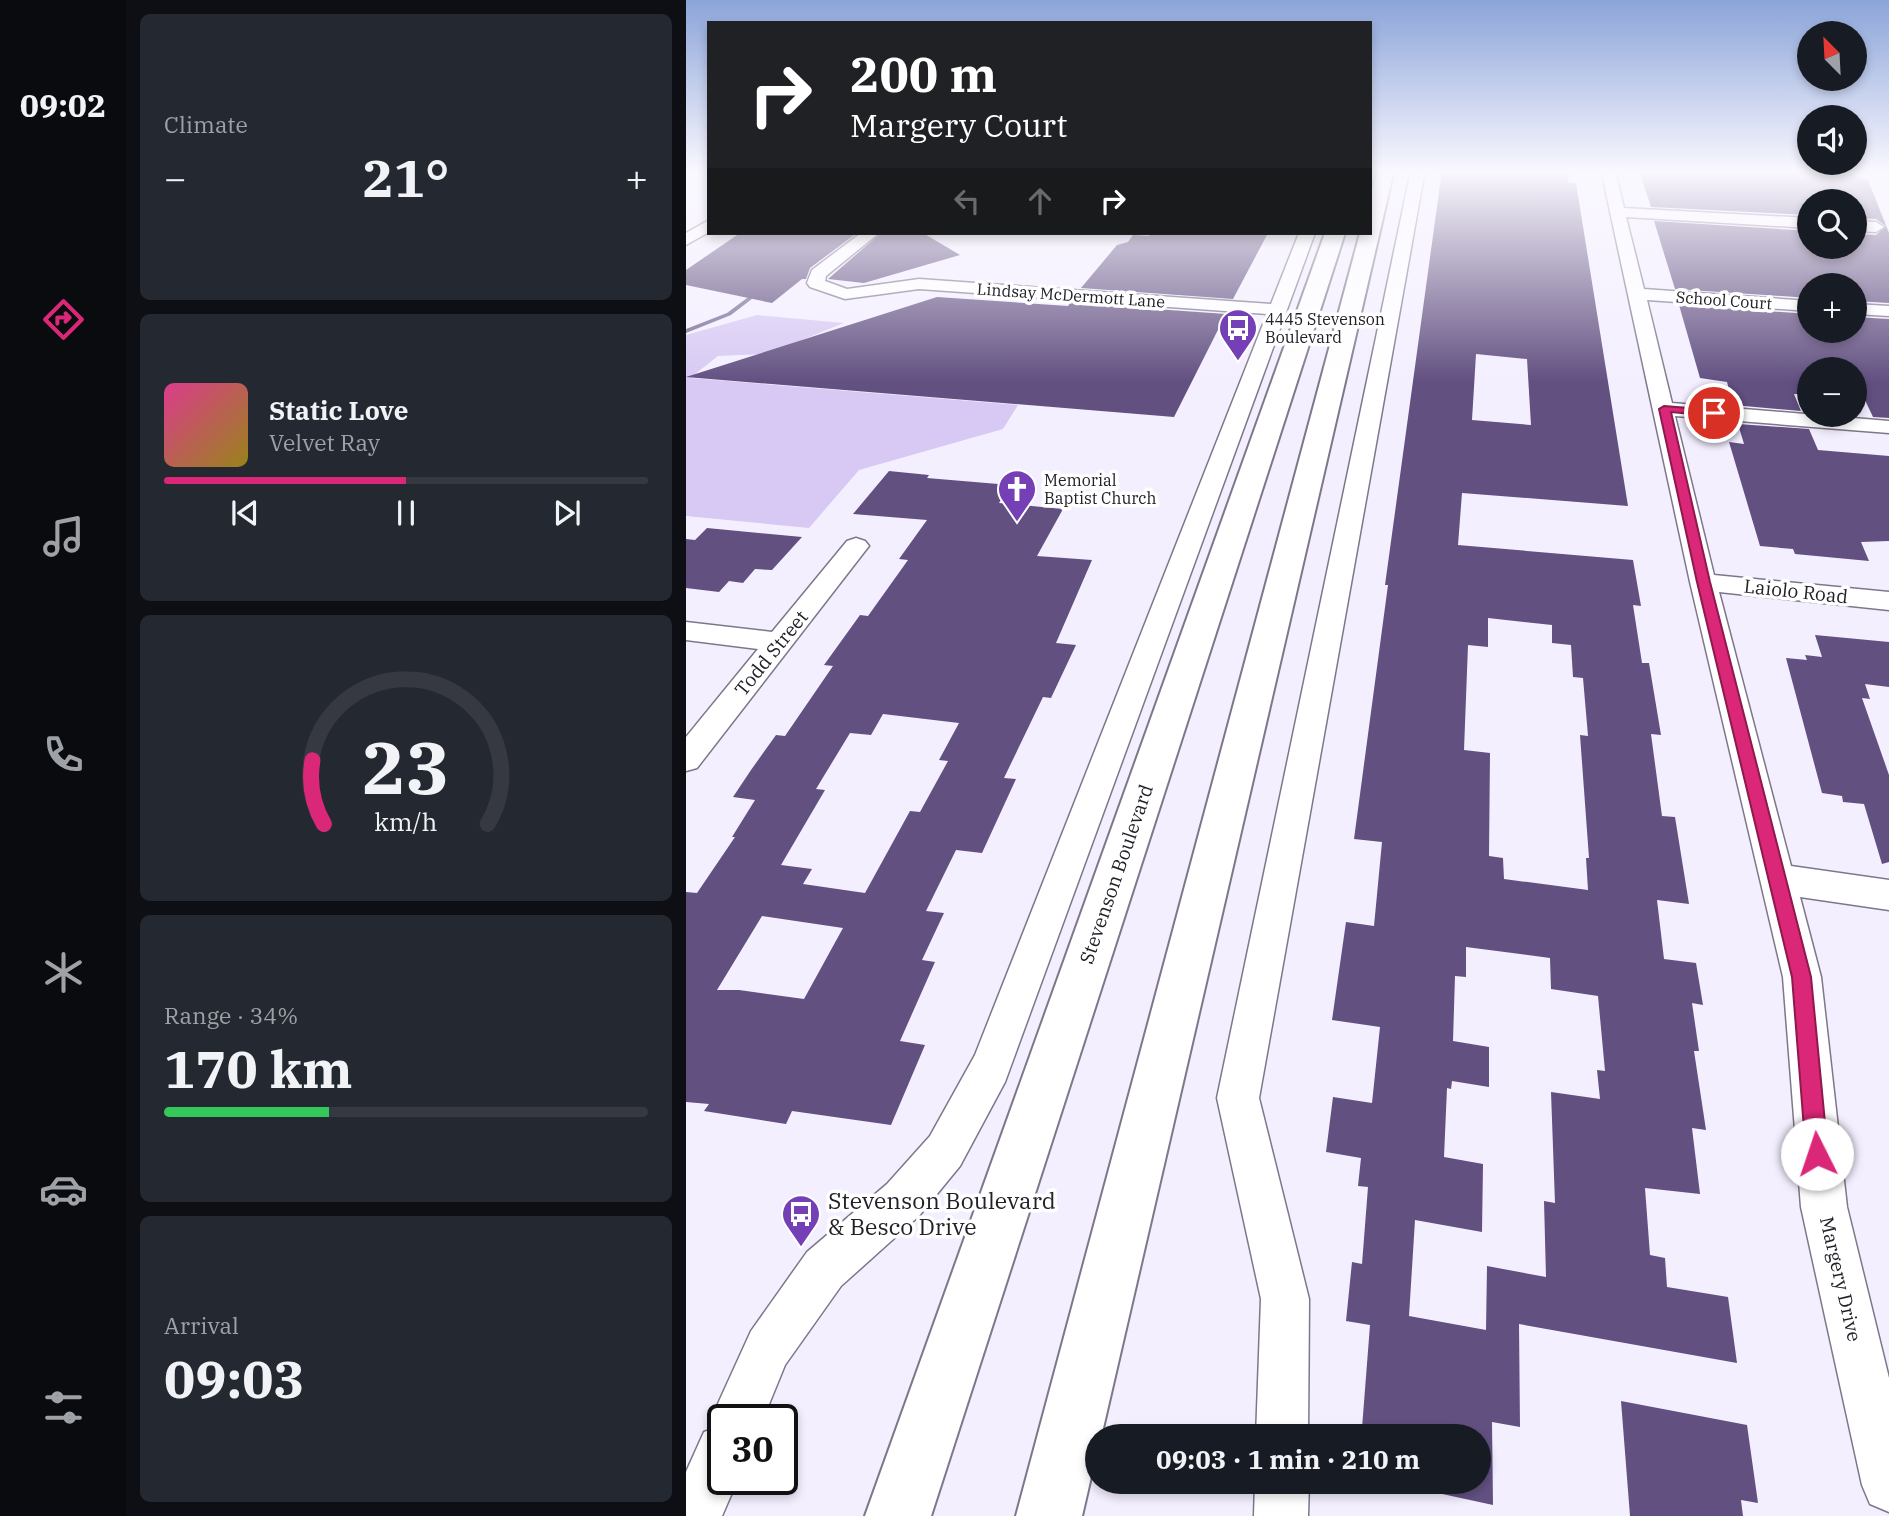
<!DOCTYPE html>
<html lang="en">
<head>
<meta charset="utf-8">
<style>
	:root { --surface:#171b24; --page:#242831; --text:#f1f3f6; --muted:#9ea1a6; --line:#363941; --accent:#db2777 }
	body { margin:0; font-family:"IBM Plex Serif",serif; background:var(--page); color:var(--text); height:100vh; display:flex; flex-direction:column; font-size:26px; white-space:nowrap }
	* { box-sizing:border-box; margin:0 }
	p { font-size:23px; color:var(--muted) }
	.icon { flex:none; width:38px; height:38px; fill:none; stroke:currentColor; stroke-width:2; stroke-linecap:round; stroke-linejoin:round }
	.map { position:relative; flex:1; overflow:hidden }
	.details { display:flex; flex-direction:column; gap:14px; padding:14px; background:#0d0f14; width:560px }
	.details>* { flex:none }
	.guide { position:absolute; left:21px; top:21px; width:665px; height:214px; border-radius:0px; box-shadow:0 4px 10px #0003; background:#202124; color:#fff; overflow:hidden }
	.needle { width:46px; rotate:336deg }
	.fabs { position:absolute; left:1111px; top:21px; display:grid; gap:14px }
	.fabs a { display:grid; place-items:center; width:70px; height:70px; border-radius:50%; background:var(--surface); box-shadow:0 4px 10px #0003; font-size:35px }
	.speed { position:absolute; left:21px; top:1404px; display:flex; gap:14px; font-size:35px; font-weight:700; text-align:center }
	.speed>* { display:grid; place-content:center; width:91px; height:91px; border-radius:50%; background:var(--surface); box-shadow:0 4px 10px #0003; line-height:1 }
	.speed .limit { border:4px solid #111; border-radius:10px; background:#fff; color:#111 }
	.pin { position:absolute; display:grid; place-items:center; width:60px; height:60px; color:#fff; margin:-30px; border:4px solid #fff; border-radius:50%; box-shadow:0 2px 7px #0007 }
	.me { position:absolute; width:77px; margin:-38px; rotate:356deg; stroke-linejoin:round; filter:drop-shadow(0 0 5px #0008) }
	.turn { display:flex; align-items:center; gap:24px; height:147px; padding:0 28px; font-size:32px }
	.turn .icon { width:91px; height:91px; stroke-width:2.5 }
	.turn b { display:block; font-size:49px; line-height:60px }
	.lanes { display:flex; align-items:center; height:66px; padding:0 28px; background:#0003; justify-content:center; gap:35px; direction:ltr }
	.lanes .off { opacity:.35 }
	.big { font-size:52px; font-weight:800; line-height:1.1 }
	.details .tile { flex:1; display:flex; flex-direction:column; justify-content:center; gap:10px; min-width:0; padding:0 24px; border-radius:10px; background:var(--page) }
	.details .dial { align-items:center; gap:0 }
	.dial svg { height:182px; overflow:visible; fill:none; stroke:var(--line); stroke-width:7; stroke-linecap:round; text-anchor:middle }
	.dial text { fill:var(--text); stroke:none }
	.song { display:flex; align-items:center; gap:21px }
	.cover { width:84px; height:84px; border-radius:10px; background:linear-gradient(135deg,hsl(330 70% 55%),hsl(50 70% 35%)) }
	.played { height:7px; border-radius:4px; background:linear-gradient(90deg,var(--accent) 50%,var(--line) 50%) }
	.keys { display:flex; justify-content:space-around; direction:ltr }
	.heat { display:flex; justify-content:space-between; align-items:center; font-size:38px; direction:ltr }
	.charge { height:10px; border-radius:5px; background:linear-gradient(90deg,#34c759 34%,var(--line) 0) }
	.trip { position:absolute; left:399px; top:1424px; width:406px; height:70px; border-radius:35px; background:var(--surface); box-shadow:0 4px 10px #0003; font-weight:800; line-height:70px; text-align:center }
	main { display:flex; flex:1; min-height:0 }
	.tab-bar { display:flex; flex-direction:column; width:126px; justify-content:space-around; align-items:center; background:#090b0e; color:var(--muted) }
	.tab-bar .icon { width:49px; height:49px }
	.tab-bar .active { color:var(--accent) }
	.tab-bar b { font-size:32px; color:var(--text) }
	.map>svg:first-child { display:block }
	.green { fill:#d7c9f3 }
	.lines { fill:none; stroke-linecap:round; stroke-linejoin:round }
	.stream { fill:#7a6c94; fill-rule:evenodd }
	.building { fill:#625081; fill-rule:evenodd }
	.minor-casing { stroke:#7d7789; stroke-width:3 }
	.primary-casing { stroke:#7d7789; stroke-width:4 }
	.minor { fill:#fff; fill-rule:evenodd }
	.primary { fill:#fff; fill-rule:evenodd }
	.route { fill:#db2777; stroke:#8e194d; stroke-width:2 }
	.labels { text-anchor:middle; stroke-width:7; stroke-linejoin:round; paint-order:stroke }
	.far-street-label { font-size:16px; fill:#232128; stroke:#fff }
	.far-poi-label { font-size:16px; fill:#232128; stroke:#fff; text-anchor:start }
	.street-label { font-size:19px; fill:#232128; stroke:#fff }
	.near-poi-label { font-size:23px; fill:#232128; stroke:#fff; text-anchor:start }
</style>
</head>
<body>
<main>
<nav class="tab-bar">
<b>09:02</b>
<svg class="icon active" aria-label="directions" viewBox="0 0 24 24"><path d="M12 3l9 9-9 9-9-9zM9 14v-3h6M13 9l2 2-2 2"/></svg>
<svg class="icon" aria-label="music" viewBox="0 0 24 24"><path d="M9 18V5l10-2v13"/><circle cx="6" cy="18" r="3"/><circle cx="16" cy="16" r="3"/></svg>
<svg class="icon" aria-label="phone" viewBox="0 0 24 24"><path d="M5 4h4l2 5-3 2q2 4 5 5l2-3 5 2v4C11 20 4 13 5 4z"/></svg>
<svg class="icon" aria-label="climate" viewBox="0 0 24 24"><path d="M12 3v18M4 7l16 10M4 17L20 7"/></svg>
<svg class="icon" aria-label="car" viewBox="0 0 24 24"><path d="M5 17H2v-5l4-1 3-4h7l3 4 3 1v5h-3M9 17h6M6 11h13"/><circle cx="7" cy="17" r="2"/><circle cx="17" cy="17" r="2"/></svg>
<svg class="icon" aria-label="filters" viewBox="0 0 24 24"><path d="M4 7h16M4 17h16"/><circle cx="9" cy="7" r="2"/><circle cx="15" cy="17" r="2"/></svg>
</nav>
<section class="details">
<div class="tile"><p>Climate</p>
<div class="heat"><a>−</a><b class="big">21°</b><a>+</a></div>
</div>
<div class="tile">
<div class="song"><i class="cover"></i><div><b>Static Love</b><p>Velvet Ray</p></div></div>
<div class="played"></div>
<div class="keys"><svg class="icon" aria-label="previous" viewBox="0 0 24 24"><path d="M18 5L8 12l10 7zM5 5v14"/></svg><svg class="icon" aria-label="pause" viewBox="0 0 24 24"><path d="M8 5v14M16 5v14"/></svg><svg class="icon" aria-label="next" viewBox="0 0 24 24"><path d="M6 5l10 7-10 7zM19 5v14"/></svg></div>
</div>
<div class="tile dial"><svg viewBox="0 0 100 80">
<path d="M14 69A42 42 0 1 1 86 69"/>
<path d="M14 69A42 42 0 0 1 9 41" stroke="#db2777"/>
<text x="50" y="56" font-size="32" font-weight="700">23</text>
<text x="50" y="72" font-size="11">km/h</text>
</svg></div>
<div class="tile"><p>Range · 34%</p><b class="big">170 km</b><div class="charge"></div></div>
<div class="tile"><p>Arrival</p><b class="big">09:03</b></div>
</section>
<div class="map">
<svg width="1203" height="1516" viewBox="0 0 1203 1516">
	<rect width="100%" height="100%" fill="#f4efff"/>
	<path class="green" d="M71 315 158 323 81 354 32 356 4 378 332 405 317 429 173 470 123 528 0 516V335Z"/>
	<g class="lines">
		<path class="stream" d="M73 289 76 291 75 292 45 315 0 333V329L41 313Z"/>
	</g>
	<g class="building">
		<path d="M756 170H883L882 182 890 183 942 506 776 493 772 545 947 560 955 606 947 605 956 663H963L975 735 965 734 976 816 989 817 1003 904 971 900 978 959 1010 963 1017 1005 1006 1003 1013 1051H1008L1020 1130 1006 1128 1014 1194 959 1188 964 1255 979 1258 981 1287 1042 1297 1051 1363 833 1324 834 1427 806 1422 807 1505 747 1492V1482H793V1437H721L676 1428 684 1325 660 1321 666 1262 676 1264 682 1187 672 1186 675 1158 640 1152 647 1097 686 1103 694 1027 646 1020 660 922 688 926 696 842 668 839 702 585H699ZM790 354 841 359 845 425 786 420ZM802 618 866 625V643L885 645 887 677 897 678 902 736 894 735 903 858H900L902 890 818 879 817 858 803 856 804 753 778 750 782 645 802 647ZM780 947 864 958 865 989 912 996 919 1071 911 1070 914 1099 865 1092 869 1203 858 1201 860 1277 801 1266 800 1330 723 1316 729 1220 796 1232 797 1164 758 1157 761 1088 765 1089 766 1081 803 1087V1047L767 1041 769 976 780 977Z"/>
		<path d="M953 170H1152L1182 180 1203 233V303L1169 301V285H1124V298L989 289 968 221 1124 231V247H1169V234L1190 235 1200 226 1190 219 1169 218V201H1124V215L965 207Z"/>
		<path d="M54 233H171L124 268 120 279H116L86 303 0 285V270Z"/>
		<path d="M195 233H237L274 255 178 283 142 279Z"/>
		<path d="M463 233H582L547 299 395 288 431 245 442 242 447 235 463 236Z"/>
		<path d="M251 297 382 306 384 303 540 314 488 417 0 377Z"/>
		<path d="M993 305 1124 314V331H1169V317L1203 319V418L1187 417 1178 398H1169V369H1124V395L1108 394 1115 411 1047 405 1041 382 1014 378Z"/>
		<path d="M1052 424 1123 429 1132 450 1203 456V541L1175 542 1183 561 1109 554 1107 549 1074 546 1043 442 1058 444Z"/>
		<path d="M203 471 243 475 241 478 324 485 313 503 377 509 351 556 406 560 370 643 390 645 365 698 357 697 318 778 330 779 296 853 270 850 240 911 258 913 236 960 249 962 214 1041 239 1045 205 1125 106 1111 100 1124 18 1111 23 1104 0 1102V892L11 893 49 837H46L69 800 47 797 65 770 90 735 99 736 147 666 138 665 174 615 182 616 222 560 213 559 241 520 167 514ZM197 714 273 723 253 760 262 761 234 812 224 811 179 893 117 884 126 869 95 865 139 790 130 789 164 733 185 735ZM76 916 157 928 118 999 53 990H31Z"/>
		<path d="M21 528 116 537 86 570 69 569 57 583 43 581 33 592 0 588V539L9 540Z"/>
		<path d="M1129 635 1203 642V687L1179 684 1184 699 1176 698 1203 775V862L1196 864 1178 804 1157 802 1156 796 1136 793 1100 658 1121 660 1119 655 1136 657Z"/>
		<path d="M935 1401 1061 1425 1072 1503 1055 1500 1057 1516H944Z"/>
	</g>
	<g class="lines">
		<defs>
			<g id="minor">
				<path d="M725 170H739L573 1098 623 1299 622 1437H570L575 1299 531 1098Z"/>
				<path d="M915 170H929L938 208 1124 218V228L940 217 958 289 1124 301V311L961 300 986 403 1203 421V433L989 416 1028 575 1203 592V610L1033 592 1105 866 1203 880V910L1114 897 1135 977 1161 1207 1203 1378V1512L1184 1504 1176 1485 1115 1207 1097 977 1004 582Z"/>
				<path d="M23 220V232L0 245V233Z"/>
				<path d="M1169 221 1190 222 1198 227 1190 232 1169 231Z"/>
				<path d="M175 233H193L140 276 139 281 161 289 233 279 585 304 613 233H629L319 1082 274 1166 233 1216 155 1286 99 1365 77 1419H37V1479H52L36 1516H0V1472L18 1432 29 1428 25 1419 65 1331 121 1252 201 1184 244 1136 289 1055 581 314 233 289 159 299 124 287 121 283 126 270Z"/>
				<path d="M1169 304 1203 306V316L1169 314Z"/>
				<path d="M170 538 179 541 183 546 179 551 11 768 0 771V737L72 649 0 640V622L86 632 161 541Z"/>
				<path d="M569 1482H623L622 1516H568Z"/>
			</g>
			<g id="primary">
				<path d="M692 170H708L415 1437H411V1451L396 1516H330L674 233H684V196Z"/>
				<path d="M639 233H659L245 1516H179Z"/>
			</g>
		</defs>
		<use href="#minor" class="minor-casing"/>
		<use href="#primary" class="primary-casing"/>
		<use href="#minor" class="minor"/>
		<use href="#primary" class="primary"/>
	</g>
	<linearGradient id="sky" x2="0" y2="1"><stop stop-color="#8ba4d9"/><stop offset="0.45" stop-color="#faf8ff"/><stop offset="1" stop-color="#faf8ff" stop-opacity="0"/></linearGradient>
	<rect width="1203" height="382" fill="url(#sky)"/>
	<path class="route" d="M978 406 1028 410 1034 413 1028 416 985 412 1024 582 1125 977 1142 1154 1139 1161 1131 1165 1123 1161 1120 1154 1106 977 1011 582 973 409Z"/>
	<defs>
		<symbol id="bus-pin" viewBox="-11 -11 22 30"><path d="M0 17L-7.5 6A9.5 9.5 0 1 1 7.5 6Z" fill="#753fb6" stroke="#fff"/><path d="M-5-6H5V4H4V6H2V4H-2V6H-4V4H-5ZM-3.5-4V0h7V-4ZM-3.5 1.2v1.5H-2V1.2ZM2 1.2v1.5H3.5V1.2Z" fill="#fff"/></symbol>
		<symbol id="church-pin" viewBox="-11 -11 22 30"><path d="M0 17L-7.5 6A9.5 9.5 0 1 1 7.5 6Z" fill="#753fb6" stroke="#fff"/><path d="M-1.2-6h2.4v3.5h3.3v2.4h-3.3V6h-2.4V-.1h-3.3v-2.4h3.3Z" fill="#fff"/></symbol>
	</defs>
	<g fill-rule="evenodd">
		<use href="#bus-pin" x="530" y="306" width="44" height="60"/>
		<use href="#church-pin" x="309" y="467" width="44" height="60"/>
		<use href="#bus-pin" x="93" y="1192" width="44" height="60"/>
	</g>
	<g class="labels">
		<g class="far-street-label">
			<text transform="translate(385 295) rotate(4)" y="6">Lindsay McDermott Lane</text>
			<text transform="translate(1038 300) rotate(4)" y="6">School Court</text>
		</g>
		<g class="far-poi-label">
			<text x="579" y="325">4445 Stevenson<tspan x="579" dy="18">Boulevard</tspan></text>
			<text x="358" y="486">Memorial<tspan x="358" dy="18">Baptist Church</tspan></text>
		</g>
		<g class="street-label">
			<text transform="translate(1110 591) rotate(6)" y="7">Laiolo Road</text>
			<text transform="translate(85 653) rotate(-51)" y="7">Todd Street</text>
			<text transform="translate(430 874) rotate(-71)" y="7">Stevenson Boulevard</text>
			<text transform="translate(1155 1279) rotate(77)" y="7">Margery Drive</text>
		</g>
		<g class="near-poi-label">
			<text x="142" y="1209">Stevenson Boulevard<tspan x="142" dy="26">&amp; Besco Drive</tspan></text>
		</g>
	</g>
</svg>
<div class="fabs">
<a><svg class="needle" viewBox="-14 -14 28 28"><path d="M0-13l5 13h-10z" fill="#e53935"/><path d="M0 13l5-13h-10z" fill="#9ea1a6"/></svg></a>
<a><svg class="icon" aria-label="sound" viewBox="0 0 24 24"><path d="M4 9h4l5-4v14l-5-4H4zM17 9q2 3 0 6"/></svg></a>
<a><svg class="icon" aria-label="search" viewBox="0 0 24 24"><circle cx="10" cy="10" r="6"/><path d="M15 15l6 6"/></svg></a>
<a>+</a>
<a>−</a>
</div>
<div class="speed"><div class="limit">30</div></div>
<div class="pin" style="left:1028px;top:413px;background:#d93025"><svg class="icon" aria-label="arrive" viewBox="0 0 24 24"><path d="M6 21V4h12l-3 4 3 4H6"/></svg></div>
<svg class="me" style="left:1131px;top:1154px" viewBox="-20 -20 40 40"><circle r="19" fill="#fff"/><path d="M0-13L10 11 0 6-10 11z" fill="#db2777"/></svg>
<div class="trip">09:03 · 1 min · 210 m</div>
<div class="guide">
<div class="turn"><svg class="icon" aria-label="right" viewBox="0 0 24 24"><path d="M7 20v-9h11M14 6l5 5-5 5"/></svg><div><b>200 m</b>Margery Court</div></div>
<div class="lanes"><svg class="icon off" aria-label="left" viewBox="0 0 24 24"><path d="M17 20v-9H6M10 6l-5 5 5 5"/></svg><svg class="icon off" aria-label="ahead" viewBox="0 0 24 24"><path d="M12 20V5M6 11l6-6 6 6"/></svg><svg class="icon" aria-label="right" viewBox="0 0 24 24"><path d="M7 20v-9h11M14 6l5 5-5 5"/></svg></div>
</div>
</div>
</main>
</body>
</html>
